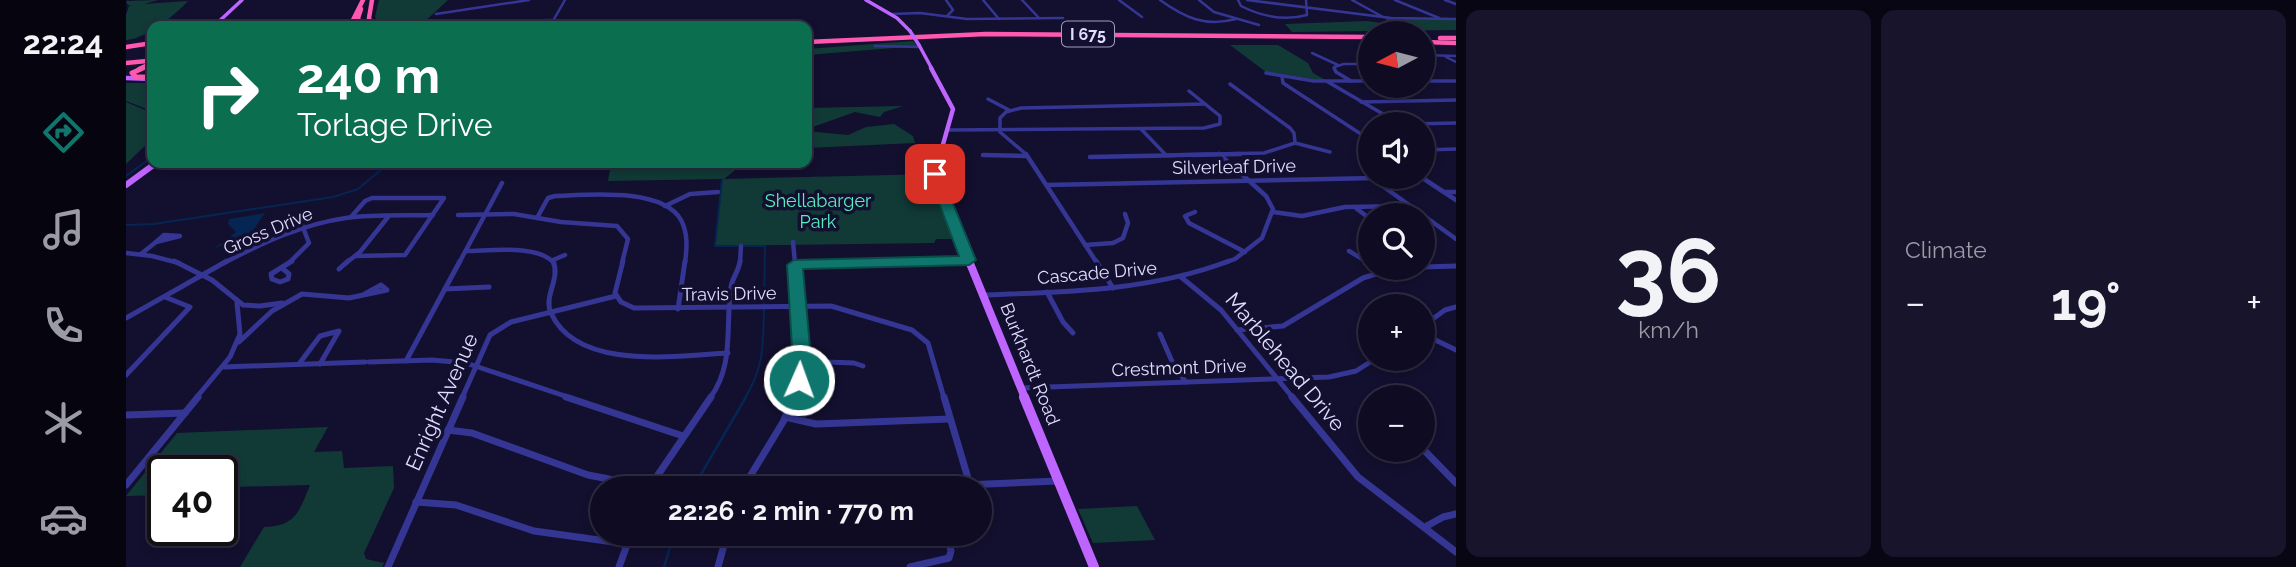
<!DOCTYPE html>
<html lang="en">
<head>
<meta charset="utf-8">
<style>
	:root { --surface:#0e0b23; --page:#17142b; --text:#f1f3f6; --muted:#9b9ba6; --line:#2e2b41; --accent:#0f766e }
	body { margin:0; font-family:Raleway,sans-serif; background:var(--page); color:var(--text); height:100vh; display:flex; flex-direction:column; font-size:26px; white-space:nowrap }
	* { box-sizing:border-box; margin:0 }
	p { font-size:23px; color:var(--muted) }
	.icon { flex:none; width:38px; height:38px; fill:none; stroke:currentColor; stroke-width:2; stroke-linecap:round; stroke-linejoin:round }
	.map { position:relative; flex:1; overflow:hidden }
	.panel { display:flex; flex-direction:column; gap:10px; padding:10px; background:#080613; width:840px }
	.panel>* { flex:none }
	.top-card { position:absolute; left:21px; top:21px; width:665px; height:147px; border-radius:14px; box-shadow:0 4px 10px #0003,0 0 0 2px var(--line); background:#0b6e4f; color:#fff; overflow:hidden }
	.needle { width:46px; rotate:263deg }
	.tools { position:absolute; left:1232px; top:21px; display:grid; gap:14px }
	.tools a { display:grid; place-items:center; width:77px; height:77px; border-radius:50%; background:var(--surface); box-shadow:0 4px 10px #0003,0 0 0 2px var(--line); font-size:35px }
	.speed { position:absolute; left:21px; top:455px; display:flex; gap:14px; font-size:35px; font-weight:700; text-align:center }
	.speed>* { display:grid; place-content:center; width:91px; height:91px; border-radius:50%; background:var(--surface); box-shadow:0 4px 10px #0003,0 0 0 2px var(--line); line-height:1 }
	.speed .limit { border:4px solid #111; border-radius:10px; background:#fff; color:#111 }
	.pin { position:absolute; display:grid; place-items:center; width:60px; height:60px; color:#fff; margin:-30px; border-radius:14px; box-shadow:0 4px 10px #0006 }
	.me { position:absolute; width:77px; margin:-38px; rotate:2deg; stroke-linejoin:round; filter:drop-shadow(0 0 5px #0008) }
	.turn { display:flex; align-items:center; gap:24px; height:147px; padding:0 35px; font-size:32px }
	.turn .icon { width:91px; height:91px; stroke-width:2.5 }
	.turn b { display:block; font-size:49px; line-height:60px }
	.big { font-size:52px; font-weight:700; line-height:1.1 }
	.panel .card { flex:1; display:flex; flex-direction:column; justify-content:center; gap:10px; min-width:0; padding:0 24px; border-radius:14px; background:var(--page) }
	.panel .dial { align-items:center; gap:0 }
	.dial b { font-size:91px; line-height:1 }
	.heat { display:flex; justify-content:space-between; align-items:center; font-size:38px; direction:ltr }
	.panel .tiles { flex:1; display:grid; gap:10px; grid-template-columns:repeat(2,1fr) }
	.trip { position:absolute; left:464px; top:476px; width:402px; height:70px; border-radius:35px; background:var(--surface); box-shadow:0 4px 10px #0003,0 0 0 2px var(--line); font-weight:700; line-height:70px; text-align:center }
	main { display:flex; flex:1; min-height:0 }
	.dock { display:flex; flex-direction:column; width:126px; justify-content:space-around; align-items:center; background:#06040e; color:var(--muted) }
	.dock .icon { width:49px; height:49px }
	.dock .current { color:var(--accent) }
	.dock b { font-size:32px; color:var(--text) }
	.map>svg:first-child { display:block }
	.green { fill:#113a37 }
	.water { fill:#052552 }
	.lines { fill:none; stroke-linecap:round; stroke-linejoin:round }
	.stream-far1 { stroke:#052552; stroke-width:2 }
	.stream { stroke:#052552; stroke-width:2.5 }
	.minor-far4 { stroke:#353693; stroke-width:2.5 }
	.minor-far3 { stroke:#353693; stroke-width:3.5 }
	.minor-far2 { stroke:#353693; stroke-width:4.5 }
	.minor-far1 { stroke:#353693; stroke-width:5 }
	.minor { stroke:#353693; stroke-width:7 }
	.major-far4 { stroke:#be64ff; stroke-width:3.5 }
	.major-far3 { stroke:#be64ff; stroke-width:4.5 }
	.major-far2 { stroke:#be64ff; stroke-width:6 }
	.major-far1 { stroke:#be64ff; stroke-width:8 }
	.major { stroke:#be64ff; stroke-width:10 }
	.highway-far1 { stroke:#ff58b0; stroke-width:4.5 }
	.highway { stroke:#ff58b0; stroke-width:5 }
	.major-bridge { stroke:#be64ff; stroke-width:3.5 }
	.route { fill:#0f766e; stroke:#0a4d48; stroke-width:2 }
	.labels { text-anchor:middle; stroke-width:7; stroke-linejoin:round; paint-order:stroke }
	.shield { fill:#130f2f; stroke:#a29fc1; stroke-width:2 }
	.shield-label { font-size:16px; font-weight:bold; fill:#e0ddff }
	.street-label { font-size:18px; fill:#e0ddff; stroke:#130f2f }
	.park-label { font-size:18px; fill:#5bedc2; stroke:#130f2f }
	.near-street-label { font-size:21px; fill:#e0ddff; stroke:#130f2f }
</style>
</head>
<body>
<main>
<nav class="dock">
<b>22:24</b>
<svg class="icon current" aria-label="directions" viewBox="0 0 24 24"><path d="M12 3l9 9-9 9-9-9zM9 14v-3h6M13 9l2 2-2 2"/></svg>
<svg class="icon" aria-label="music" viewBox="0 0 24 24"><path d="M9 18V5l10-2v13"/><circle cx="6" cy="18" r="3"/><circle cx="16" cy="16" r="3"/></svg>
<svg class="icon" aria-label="phone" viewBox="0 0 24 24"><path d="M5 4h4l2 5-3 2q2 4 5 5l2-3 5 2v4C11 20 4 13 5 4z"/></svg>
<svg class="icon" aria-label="climate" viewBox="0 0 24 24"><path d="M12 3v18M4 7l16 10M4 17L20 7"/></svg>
<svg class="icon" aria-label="car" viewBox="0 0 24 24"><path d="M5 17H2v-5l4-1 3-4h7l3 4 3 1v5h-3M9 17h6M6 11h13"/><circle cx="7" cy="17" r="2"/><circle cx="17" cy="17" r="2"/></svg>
</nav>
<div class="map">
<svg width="1330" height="567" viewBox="0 0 1330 567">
	<rect width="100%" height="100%" fill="#130f2f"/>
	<g class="green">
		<path d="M32 0 18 4 62 1C48 16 20 39 0 40V15L3 6 6 5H2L0 1Z"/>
		<path d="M253 0H322L294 26H256L249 17Z"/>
		<path d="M1258 17 1330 20V30L1166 32 1159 24 1241 21 1263 24Z"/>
		<path d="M787 41 792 46 681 55V49Z"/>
		<path d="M1104 45H1152L1182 63 1187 73 1201 81 1140 72Z"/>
		<path d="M0 83H26V111L0 101Z"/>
		<path d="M0 102 26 113V139L0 164Z"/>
		<path d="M777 106 758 112 754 117 729 112 681 129V108Z"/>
		<path d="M768 124 787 136 789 143 681 148V131L722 135 740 127Z"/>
		<path d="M485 163H618L598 179 809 174 834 239H810L808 243 589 246 596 179 482 181Z"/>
		<path d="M202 427 188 452 216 451 218 468 267 466 268 488 238 553 240 559 258 563 256 567H114L138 527C169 526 173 513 184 485L105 487 96 490V471H37V495L0 496 51 433Z"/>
		<path d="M1011 506 1029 540 967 543 952 509Z"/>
	</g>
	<path class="water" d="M139 213 127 231 87 249 110 232 102 224 103 219Z"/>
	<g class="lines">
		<g class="stream-far1">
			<path d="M0 176 26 157"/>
			<path d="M596 179 589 246H613"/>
			<path d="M0 225 28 224 207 197 232 189 263 163"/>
			<path d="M618 246H639L638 304"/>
			<path d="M619 398C638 367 637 346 638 310"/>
		</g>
		<g class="stream">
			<path d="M567 488 620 397"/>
			<path d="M538 567 548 534"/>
		</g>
		<g class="minor-far4">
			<path d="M820 0 827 10 821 16"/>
			<path d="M857 0 873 19"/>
			<path d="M896 0 913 18"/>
			<path d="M993 0 1016 17"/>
			<path d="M1034 0C1059 18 1079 27 1110 19"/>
			<path d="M1073 0 1088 12 1133 25"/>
			<path d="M1112 0 1115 6C1135 16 1159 21 1181 15L1180 0"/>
			<path d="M1121 0 1265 18 1330 19"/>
			<path d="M1226 0 1257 17"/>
			<path d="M1269 0 1313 18"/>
			<path d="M1319 0 1330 4"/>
			<path d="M310 14 403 0"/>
			<path d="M766 14 794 13 841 19 937 18"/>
			<path d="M378 21 427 20"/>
			<path d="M424 26 439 0"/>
			<path d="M749 46 795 47"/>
			<path d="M1186 53 1212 65"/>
			<path d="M1235 54 1244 59"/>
			<path d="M1297 55 1330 56"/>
			<path d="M1320 57 1330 62"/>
			<path d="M1209 69 1208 67 1218 64H1244"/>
		</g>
		<g class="minor-far3">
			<path d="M1208 68 1210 72 1225 81"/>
			<path d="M1140 73 1188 81H1244"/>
			<path d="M1156 76 1157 83 1244 140"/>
			<path d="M1297 81H1330"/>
			<path d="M1202 82 1269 121 1284 124 1330 123"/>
			<path d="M1104 84 1164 128 1168 133 1169 143"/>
			<path d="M862 99 883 110"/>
			<path d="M1235 102 1330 100"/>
			<path d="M1015 129 1039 154"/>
			<path d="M821 130 1078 128 1094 124V116L1063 91"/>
			<path d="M1169 143 1204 152"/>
			<path d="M1297 150 1330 149"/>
			<path d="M857 155H870"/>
			<path d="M901 155 874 132V118L880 112 895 108 1079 104"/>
			<path d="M1038 155 1138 153 1169 143"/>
		</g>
		<g class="minor-far2">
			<path d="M900 154 971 263"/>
			<path d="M1093 154 1140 196 1147 209 1136 238 1109 259 1098 263"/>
			<path d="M857 155 901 156"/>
			<path d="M964 157 1114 154"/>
			<path d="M1295 177 1330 200"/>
			<path d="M1247 179 1330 239"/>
			<path d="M921 185 1296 177"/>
			<path d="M1319 192H1330"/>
			<path d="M539 206 564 194 592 192"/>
			<path d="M1230 208 1244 219"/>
			<path d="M1069 212 1059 216 1063 223 1119 252"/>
			<path d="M1147 212 1176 216 1219 207 1284 206"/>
			<path d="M332 215 388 214 435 222 491 226 502 239 496 263"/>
			<path d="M225 217 239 201 246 198H318L279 255 229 256"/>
			<path d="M411 218 422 198 429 196C461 195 536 187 555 220 562 233 561 248 559 263"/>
			<path d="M38 235 54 236 30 242Z"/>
			<path d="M667 242 669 263"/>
			<path d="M959 245 987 243 997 238 1002 223 999 214"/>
			<path d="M340 251C363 251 412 244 428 263"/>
			<path d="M1223 251 1243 263"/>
			<path d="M0 253 26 256 53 263"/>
			<path d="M15 254 30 242"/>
			<path d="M427 260 439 255"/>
			<path d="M98 263C136 243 177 224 220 218 249 214 278 216 307 215"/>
			<path d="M163 263 183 243 173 217"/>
			<path d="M220 263 234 252 262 217"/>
			<path d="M333 263 376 183"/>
			<path d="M614 263 615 246"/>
			<path d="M735 263 843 260"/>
		</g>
		<g class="minor-far1">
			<path d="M48 261 86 280 117 305 134 306 156 303"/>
			<path d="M427 261C435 279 417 296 425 313 451 371 550 356 602 353"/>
			<path d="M497 261 489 293 495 302 508 308 705 306 786 330 802 343 818 398"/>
			<path d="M970 261 987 288"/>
			<path d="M1240 261 1244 264"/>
			<path d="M669 265 796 261"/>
			<path d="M1297 267 1330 266"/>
			<path d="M156 268 163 274 162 279 154 282 146 279 145 274 166 261"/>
			<path d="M213 269 222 261"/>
			<path d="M1055 277 1095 310 1167 398"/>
			<path d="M319 289 363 287"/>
			<path d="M921 292 937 322 947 333"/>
			<path d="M857 295C940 292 1024 291 1103 261"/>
			<path d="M552 309 559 261"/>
			<path d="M0 318 101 261"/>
			<path d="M1297 326 1319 310 1330 307"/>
			<path d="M1111 330 1157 326 1237 278 1269 268"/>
			<path d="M1034 334 1048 366 1060 382"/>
			<path d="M1297 334 1330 350"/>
			<path d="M113 342 146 311 176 294 223 298 261 290 255 285 237 295"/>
			<path d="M280 361 334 261"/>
			<path d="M675 361 728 363 737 366"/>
			<path d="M243 362 306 360 340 363 445 398"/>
			<path d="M173 364 194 336 213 331 194 364"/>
			<path d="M98 367 239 362"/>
			<path d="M0 375 64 307 39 297"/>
			<path d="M895 388 1203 377 1230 371 1249 359"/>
			<path d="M70 398 104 357 114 334 111 303"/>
			<path d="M336 398 364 335 385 322 490 296"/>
			<path d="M584 398C609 364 599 326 605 287 606 278 613 271 614 261"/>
			<path d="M668 398C680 353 674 307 669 261"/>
		</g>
		<g class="minor">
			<path d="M440 397 557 436"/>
			<path d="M818 397 844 485"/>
			<path d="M1166 397 1232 477 1330 552"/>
			<path d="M0 415 59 413"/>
			<path d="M659 417 690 424 824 419"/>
			<path d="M322 430 346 433 462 475 524 487"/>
			<path d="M1297 449 1330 483"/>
			<path d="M0 485 72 397"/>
			<path d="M523 488 585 397"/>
			<path d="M617 488 657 422 669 397"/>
			<path d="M764 488 932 481"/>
			<path d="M290 502 330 505 408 531 502 544"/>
			<path d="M1299 527 1317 517 1330 514"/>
			<path d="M262 567 337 397"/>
			<path d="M493 567 505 534"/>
			<path d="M592 567 601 534"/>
			<path d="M784 567 823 558 825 551 821 534"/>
		</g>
		<g class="major-far4">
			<path d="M740 0 771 18 784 31"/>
			<path d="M88 26 116 0"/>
			<path d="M793 45 806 69"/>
		</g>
		<g class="major-far3">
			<path d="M805 68 827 109 814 155"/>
			<path d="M0 78 26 79"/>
		</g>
		<g class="major-far2">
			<path d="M814 154 809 171 810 180 844 263"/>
			<path d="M0 185 30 163"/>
		</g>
		<path class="major-far1" d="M843 261 899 398"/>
		<path class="major" d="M898 397 968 567"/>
		<g class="highway-far1">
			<path d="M246 0 243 18 246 26"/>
			<path d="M235 9 232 18 235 26"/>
			<path d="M224 26 237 0"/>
			<path d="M1314 38H1330"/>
			<path d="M681 42 860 34 1244 37"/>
			<path d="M1297 42 1330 43"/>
			<path d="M0 47 26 43"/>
			<path d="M0 63 21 61"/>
			<path d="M13 69 26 63"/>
		</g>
		<path class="highway" d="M17 68 6 73 10 77H26"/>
		<path class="major-bridge" d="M784 31 793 45"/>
	</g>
	<path class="route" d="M809 171 815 174 850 260 843 265 677 269 684 347 683 380 680 385H667L664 380 666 347 661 265 668 260 833 256 802 174Z"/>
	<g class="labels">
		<rect class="shield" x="936" y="21.5" width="52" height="25" rx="5"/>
		<g class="shield-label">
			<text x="962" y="40">I 675</text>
		</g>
		<g class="street-label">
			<text transform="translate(1108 167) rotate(-1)" y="6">Silverleaf Drive</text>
			<text transform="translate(142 231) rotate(-23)" y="6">Gross Drive</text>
			<text transform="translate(971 273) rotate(-5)" y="6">Cascade Drive</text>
			<text transform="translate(603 294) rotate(-1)" y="6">Travis Drive</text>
			<text transform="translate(904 364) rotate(68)" y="6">Burkhardt Road</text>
			<text transform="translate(1053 368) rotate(-2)" y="6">Crestmont Drive</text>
		</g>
		<g class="park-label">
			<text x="692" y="207">Shellabarger<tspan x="692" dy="21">Park</tspan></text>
		</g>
		<g class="near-street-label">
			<text transform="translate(1159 362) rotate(50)" y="7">Marblehead Drive</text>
			<text transform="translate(316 402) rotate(-66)" y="7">Enright Avenue</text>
		</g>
	</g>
</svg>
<div class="tools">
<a><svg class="needle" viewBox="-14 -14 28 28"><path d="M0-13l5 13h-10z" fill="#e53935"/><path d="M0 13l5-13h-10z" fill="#9b9ba6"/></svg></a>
<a><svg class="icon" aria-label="sound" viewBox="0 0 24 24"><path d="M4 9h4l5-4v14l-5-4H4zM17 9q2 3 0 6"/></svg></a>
<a><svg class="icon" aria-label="search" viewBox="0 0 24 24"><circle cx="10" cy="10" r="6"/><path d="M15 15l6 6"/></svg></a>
<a>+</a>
<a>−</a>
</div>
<div class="speed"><div class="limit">40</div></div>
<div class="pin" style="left:809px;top:174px;background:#d93025"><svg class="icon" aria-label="arrive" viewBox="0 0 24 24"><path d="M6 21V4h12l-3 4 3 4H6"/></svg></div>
<svg class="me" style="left:673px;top:380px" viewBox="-20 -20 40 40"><circle r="17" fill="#0f766e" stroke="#fff" stroke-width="3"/><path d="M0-11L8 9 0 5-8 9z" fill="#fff"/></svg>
<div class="trip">22:26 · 2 min · 770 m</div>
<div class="top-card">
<div class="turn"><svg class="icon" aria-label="right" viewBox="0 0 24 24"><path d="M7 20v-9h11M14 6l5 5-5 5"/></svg><div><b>240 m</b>Torlage Drive</div></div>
</div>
</div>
<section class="panel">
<div class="tiles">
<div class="card dial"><b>36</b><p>km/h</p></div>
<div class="card"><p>Climate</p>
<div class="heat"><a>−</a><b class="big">19°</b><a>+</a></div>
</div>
</div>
</section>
</main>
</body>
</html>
